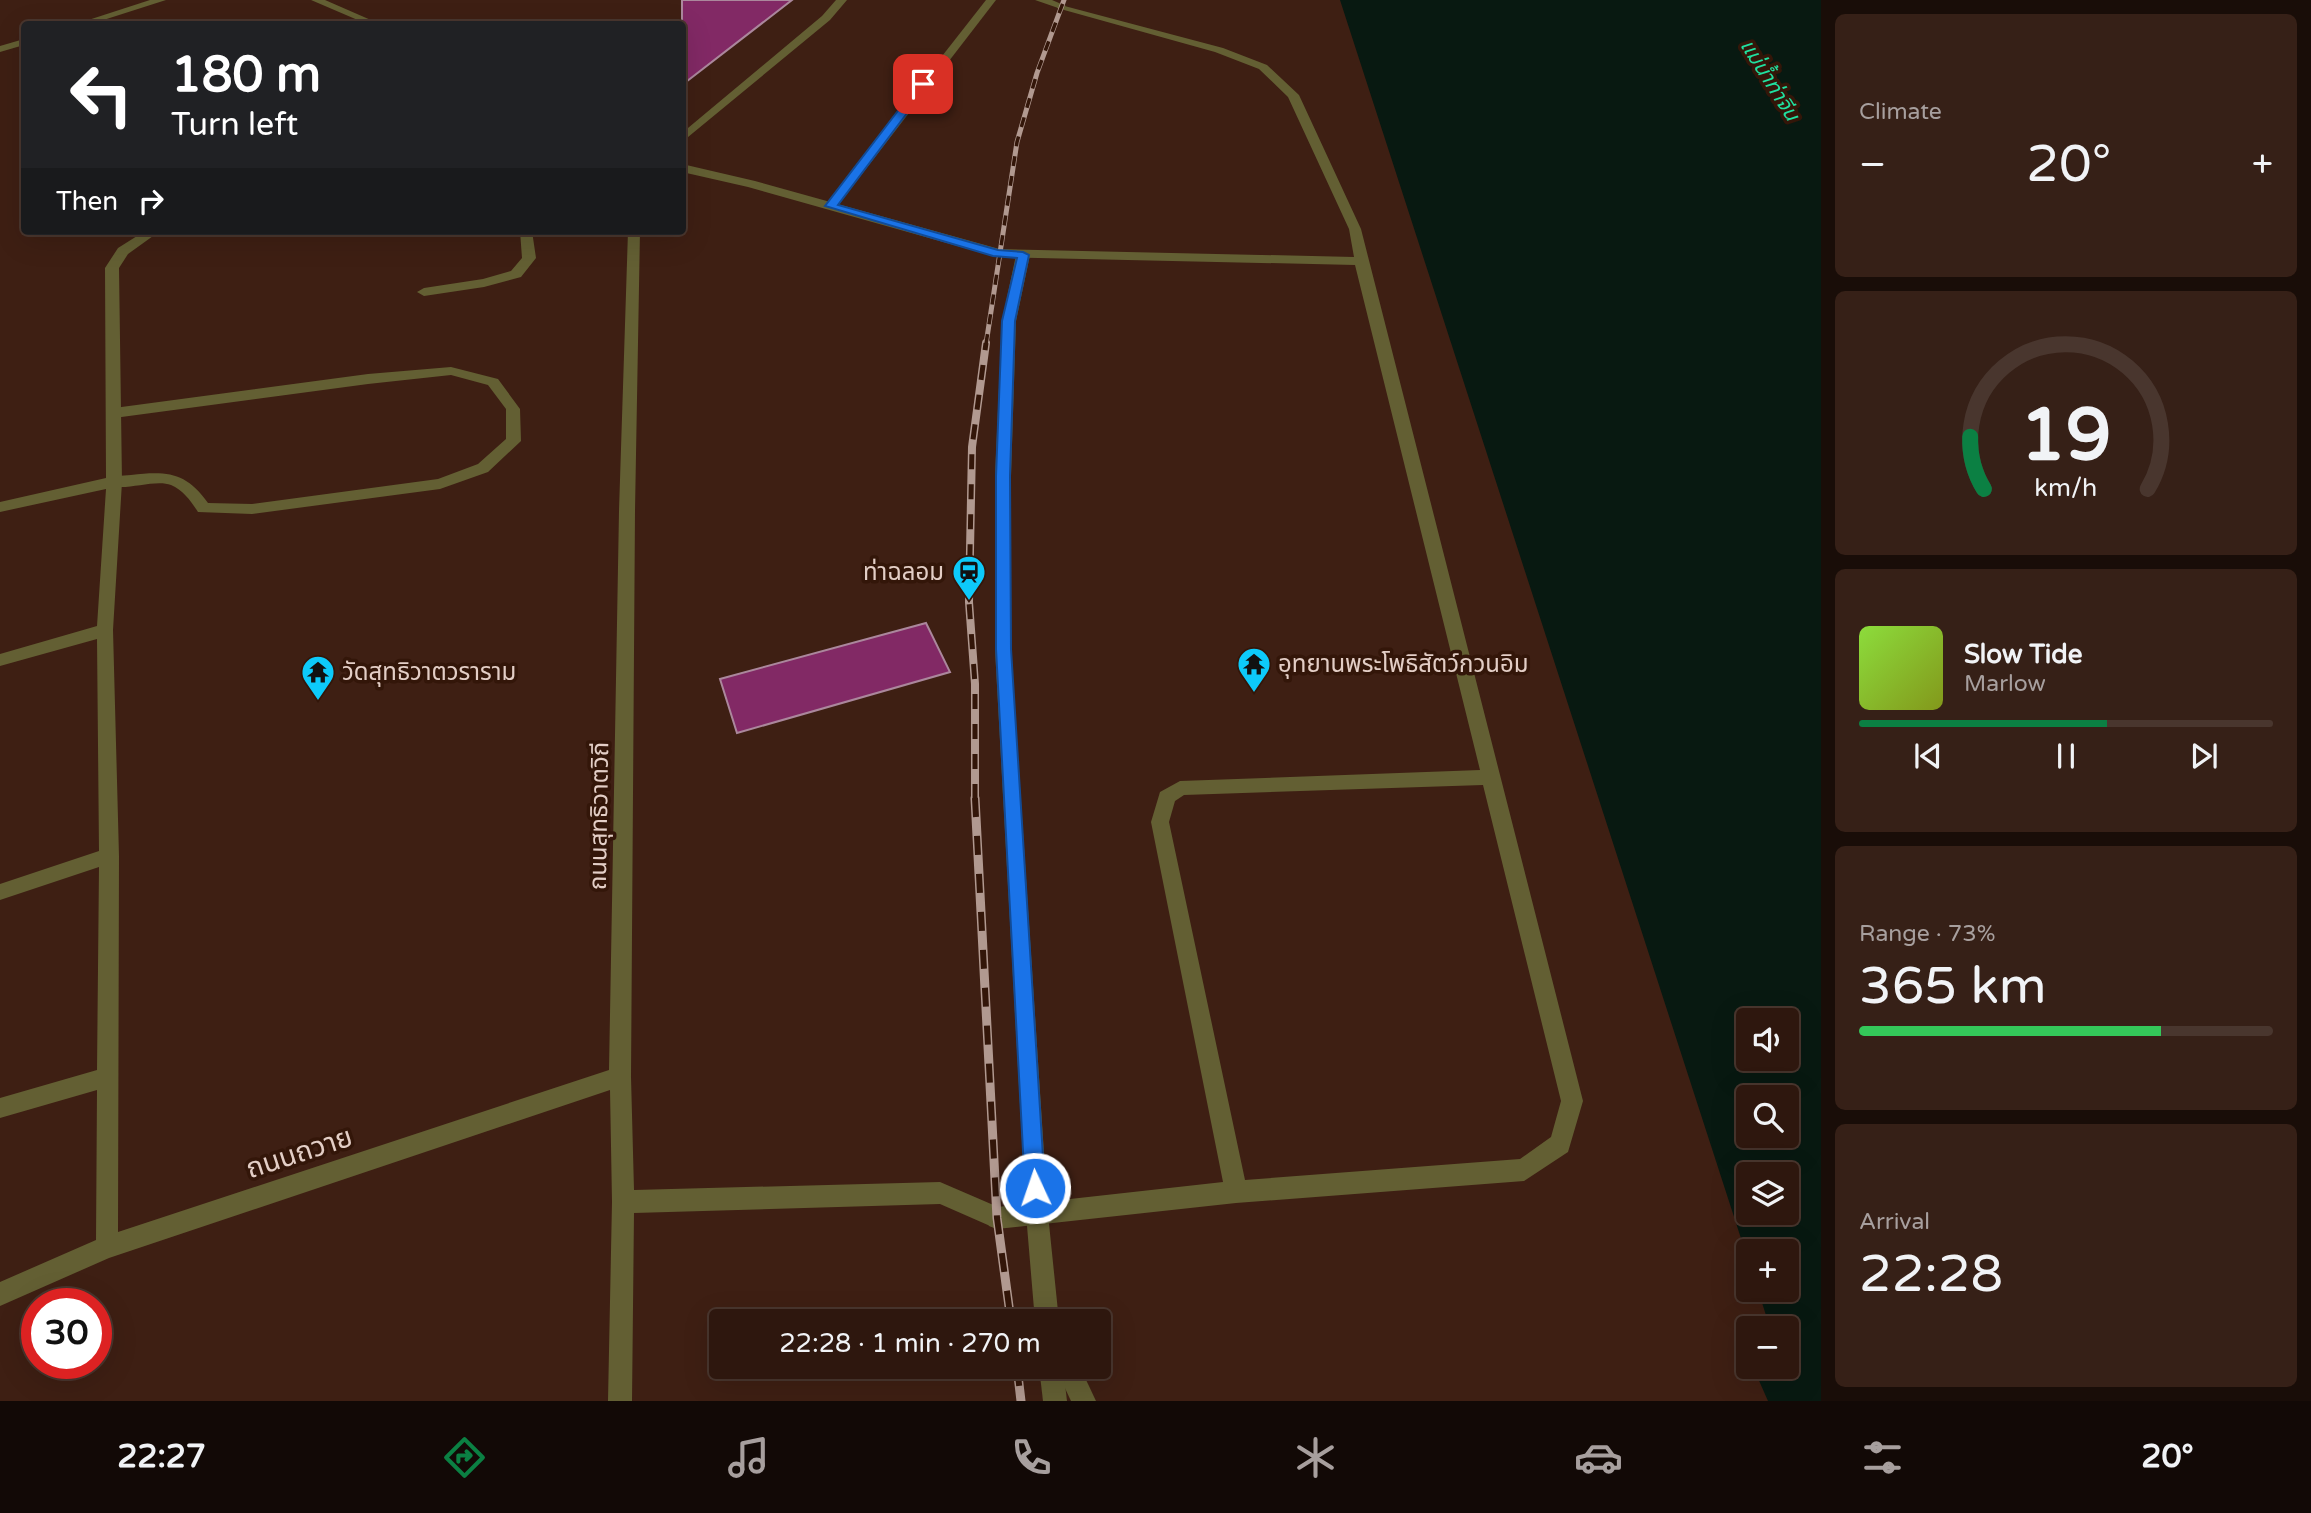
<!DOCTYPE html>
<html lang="en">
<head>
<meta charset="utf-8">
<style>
	:root { --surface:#2e170e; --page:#362017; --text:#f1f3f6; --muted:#a79f9e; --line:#49362e; --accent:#0b8043 }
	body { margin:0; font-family:"Varela Round","Noto Sans Thai",sans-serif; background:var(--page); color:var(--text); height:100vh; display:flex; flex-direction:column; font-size:26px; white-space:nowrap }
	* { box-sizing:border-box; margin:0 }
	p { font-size:23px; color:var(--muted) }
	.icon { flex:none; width:38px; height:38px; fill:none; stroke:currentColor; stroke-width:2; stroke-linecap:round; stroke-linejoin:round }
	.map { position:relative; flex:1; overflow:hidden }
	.side { display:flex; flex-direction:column; gap:14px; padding:14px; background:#190d08; width:490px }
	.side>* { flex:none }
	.banner { position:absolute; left:21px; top:21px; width:665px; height:214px; border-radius:7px; box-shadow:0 7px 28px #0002,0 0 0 2px var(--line); background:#202124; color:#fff; overflow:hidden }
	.controls { position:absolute; left:1736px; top:1008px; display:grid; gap:14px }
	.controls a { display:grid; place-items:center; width:63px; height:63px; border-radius:7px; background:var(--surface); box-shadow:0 7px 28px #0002,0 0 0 2px var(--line); font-size:35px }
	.speed { position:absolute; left:21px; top:1288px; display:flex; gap:14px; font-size:35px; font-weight:700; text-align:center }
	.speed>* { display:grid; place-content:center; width:91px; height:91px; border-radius:50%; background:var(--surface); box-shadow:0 7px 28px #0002,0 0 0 2px var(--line); line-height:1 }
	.speed .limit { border:10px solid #d22; background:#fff; color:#111 }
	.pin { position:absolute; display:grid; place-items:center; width:60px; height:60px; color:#fff; margin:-30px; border-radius:14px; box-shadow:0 4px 10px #0006 }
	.me { position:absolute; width:77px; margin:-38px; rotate:357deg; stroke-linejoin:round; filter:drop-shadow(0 0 5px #0008) }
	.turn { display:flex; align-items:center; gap:24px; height:147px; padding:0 35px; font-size:32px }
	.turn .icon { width:91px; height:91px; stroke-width:2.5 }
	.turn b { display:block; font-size:49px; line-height:60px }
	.then { display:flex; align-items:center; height:66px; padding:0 35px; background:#0003; gap:14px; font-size:26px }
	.big { font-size:52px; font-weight:600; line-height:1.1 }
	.side .card { flex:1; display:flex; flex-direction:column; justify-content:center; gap:10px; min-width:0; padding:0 24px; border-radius:10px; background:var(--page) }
	.side .dial { align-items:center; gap:0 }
	.dial svg { height:182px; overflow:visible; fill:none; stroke:var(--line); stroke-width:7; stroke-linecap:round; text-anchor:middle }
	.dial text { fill:var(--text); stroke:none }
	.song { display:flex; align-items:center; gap:21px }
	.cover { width:84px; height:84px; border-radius:10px; background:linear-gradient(135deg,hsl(90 70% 55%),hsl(70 70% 35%)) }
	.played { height:7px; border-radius:4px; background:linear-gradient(90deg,var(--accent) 60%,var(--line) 60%) }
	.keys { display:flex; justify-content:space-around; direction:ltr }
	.heat { display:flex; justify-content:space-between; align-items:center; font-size:38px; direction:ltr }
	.charge { height:10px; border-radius:5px; background:linear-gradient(90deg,#34c759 73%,var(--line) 0) }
	.trip { position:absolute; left:709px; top:1309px; width:402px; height:70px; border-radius:7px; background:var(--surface); box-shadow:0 7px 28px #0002,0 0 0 2px var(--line); font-weight:600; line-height:70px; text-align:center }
	.menu { display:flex; height:112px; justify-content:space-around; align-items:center; background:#120906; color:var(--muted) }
	.menu .icon { width:49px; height:49px }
	.menu .active { color:var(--accent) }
	.menu b { font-size:32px; color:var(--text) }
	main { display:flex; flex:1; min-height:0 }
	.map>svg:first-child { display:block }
	.water { fill:#081911; fill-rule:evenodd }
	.building { fill:#822965; stroke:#ab879c; stroke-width:2 }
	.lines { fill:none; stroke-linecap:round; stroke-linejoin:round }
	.lane { fill:#635f33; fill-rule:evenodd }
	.street { fill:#635f33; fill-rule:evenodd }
	.rail-far2-casing { stroke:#b19990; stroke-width:5 }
	.rail-far1-casing { stroke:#b19990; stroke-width:8 }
	.rail-casing { stroke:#b19990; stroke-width:9 }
	.rail-far2 { stroke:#331609; stroke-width:3.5; stroke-dasharray:10; stroke-linecap:butt }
	.rail-far1 { stroke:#331609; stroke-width:5; stroke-dasharray:15; stroke-linecap:butt }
	.rail { stroke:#331609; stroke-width:6; stroke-dasharray:19; stroke-linecap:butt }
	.route { fill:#1a73e8; stroke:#114b97; stroke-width:2 }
	.labels { text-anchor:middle; stroke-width:7; stroke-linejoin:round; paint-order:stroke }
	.far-water-label { font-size:21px; font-style:italic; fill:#20e1a0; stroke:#331609 }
	.poi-label { font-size:24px; fill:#e3cec6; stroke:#331609; text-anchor:start }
	.street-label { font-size:24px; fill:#e3cec6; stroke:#331609 }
	.near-street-label { font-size:28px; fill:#e3cec6; stroke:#331609 }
</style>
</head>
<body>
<main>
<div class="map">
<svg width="1821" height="1401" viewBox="0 0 1821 1401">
	<rect width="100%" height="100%" fill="#3e1f13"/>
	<path class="water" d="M1340 0H1821V1401H1768L1753 1367H1787V1328H1770L1758 1290H1787V1251H1748V1260ZM1748 1020H1787V1059H1748ZM1748 1097H1787V1136H1748ZM1748 1174H1787V1213H1748Z"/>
	<g class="building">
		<path d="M682 0H792L682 85Z"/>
		<path d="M926 623 950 672 737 733 720 679Z"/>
	</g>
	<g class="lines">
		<g class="lane">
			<path d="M150 0H166L91 24H76Z"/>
			<path d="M986 0H996L835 209H827V203Z"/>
			<path d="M1057 4 1223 48 1267 65 1299 95 1361 229 1583 1101 1568 1152 1524 1181 1236 1203 997 1229 989 1226 986 1218 989 1210 997 1207 1223 1182 1151 822 1160 792 1180 781 1480 770 1355 265 998 257 991 253 998 249 1354 257 1349 229 1288 97 1259 69 1215 52 1057 8ZM1483 785 1561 1101 1551 1137 1520 1159 1245 1180 1169 822 1175 801 1184 795Z"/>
			<path d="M24 39V45L0 52V46Z"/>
			<path d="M520 231H532L536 258 521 277 484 287 424 296 417 292 424 288 483 279 511 271 522 258Z"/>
			<path d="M451 367 498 379 520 409 521 441 488 472 440 489 252 514 198 512C191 501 183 490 171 485 153 478 117 495 106 482 112 475 122 476 131 475 167 471 186 472 208 503L252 504 438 479 478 464 506 439V409L488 385 451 375 368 384 114 418 107 413 114 408 368 374Z"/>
			<path d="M1055 1367H1080L1096 1401H1071Z"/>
		</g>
		<g class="street">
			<path d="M311 0H325L380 24H367Z"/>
			<path d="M836 0H847L830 20 682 142V133L822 16Z"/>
			<path d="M1035 0H1052L1066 6 1061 9Z"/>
			<path d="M682 164 755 181 1003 250 1005 253 998 257 993 256 748 187 682 172Z"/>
			<path d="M145 231H160L128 254 119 268 122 482 113 630 119 856 118 1232 609 1070 619 511 628 231H640L635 511 631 1077 634 1190 940 1182 1005 1210 1008 1218 1005 1226 997 1229 940 1204 634 1213 632 1401H608L612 1202 610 1090 109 1258 0 1306V1282L96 1240 97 1090 0 1118V1098L97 1070 99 867 0 900V884L99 851 97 639 0 666V654L97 626 106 489 0 512V502L106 478 105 268 118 248Z"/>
			<path d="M1023 251 1030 255 1016 321 1011 476V649L1048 1214 1059 1321H1035L1026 1214 995 649V476L1002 321 1016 255Z"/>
			<path d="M1039 1367H1063L1067 1401H1043Z"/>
		</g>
		<defs>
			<path id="rail-far2" d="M986 344 1017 142 1037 73 1064 0"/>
			<path id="rail-far1" d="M975 799V684L969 602 972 447 986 343"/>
			<g id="rail">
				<path d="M975 798 997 1218 1011 1321"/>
				<path d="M1017 1367 1021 1401"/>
			</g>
		</defs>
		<use href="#rail-far2" class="rail-far2-casing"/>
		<use href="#rail-far1" class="rail-far1-casing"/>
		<use href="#rail" class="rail-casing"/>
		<use href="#rail-far2" class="rail-far2"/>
		<use href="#rail-far1" class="rail-far1"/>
		<use href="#rail" class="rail"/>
	</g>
	<path class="route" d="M920 82 929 84 838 205 998 250 1023 252 1029 255 1015 321 1010 476 1011 649 1045 1188 1042 1195 1035 1198 1028 1195 1025 1188 996 649V476L1002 321 1017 258 993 256 825 206Z"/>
	<defs>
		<symbol id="station-pin" viewBox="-11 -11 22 30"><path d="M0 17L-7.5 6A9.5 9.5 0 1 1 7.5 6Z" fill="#0dcafa" stroke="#331609"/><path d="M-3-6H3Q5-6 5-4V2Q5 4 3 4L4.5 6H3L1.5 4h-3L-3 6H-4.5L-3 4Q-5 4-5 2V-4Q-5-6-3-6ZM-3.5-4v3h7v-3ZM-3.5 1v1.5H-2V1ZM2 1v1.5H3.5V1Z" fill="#111"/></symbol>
		<symbol id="temple-pin" viewBox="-11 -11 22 30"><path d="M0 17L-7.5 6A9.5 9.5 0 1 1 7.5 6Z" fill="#0dcafa" stroke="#331609"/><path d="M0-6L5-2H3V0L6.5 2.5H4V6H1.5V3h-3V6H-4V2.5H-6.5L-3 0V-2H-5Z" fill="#111"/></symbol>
	</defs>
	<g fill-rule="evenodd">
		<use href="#station-pin" x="950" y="553" width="38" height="52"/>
		<use href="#temple-pin" x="1235" y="645" width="38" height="52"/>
		<use href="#temple-pin" x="299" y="653" width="38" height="52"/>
	</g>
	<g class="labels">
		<g class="far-water-label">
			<text transform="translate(1770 80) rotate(58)" y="7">แม่น้ำท่าจีน</text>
		</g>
		<g class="poi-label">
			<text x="944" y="580" text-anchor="end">ท่าฉลอม</text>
			<text x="1278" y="672">อุทยานพระโพธิสัตว์กวนอิม</text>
			<text x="342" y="680">วัดสุทธิวาตวราราม</text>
		</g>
		<g class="street-label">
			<text transform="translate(599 816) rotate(-89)" y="8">ถนนสุทธิวาตวิถี</text>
		</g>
		<g class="near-street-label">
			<text transform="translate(299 1152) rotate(-18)" y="10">ถนนถวาย</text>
		</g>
	</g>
</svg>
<div class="controls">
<a><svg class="icon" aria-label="sound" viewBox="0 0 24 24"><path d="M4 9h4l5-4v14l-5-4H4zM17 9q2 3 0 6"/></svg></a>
<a><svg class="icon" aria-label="search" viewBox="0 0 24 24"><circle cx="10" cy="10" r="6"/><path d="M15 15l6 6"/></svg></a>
<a><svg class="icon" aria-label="layers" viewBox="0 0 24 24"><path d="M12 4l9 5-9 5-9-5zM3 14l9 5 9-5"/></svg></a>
<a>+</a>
<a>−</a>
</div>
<div class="speed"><div class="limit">30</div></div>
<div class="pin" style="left:923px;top:84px;background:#d93025"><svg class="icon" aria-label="arrive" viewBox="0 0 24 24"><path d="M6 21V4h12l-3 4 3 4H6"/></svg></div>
<svg class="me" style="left:1035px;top:1188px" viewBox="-20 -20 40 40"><circle r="17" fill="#1a73e8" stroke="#fff" stroke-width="3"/><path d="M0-11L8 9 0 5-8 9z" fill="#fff"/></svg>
<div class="trip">22:28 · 1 min · 270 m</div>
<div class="banner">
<div class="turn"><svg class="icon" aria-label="left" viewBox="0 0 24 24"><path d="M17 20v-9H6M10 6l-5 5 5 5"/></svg><div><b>180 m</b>Turn left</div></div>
<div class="then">Then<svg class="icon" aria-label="right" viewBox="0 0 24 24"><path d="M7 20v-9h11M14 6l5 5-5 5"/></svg></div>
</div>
</div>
<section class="side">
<div class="card"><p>Climate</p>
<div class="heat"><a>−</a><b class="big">20°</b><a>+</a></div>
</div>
<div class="card dial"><svg viewBox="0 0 100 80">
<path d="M14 69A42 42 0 1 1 86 69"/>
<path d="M14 69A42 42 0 0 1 8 46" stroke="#0b8043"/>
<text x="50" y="56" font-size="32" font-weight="700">19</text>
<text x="50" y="72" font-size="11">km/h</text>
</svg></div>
<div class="card">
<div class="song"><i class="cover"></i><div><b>Slow Tide</b><p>Marlow</p></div></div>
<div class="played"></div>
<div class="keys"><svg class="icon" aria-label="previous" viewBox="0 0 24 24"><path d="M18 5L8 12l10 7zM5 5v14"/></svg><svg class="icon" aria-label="pause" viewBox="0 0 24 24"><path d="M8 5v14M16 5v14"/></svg><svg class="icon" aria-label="next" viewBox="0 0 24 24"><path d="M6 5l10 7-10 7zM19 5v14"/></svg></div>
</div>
<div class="card"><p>Range · 73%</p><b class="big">365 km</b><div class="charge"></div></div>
<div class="card"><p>Arrival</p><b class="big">22:28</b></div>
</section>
</main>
<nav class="menu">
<b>22:27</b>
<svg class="icon active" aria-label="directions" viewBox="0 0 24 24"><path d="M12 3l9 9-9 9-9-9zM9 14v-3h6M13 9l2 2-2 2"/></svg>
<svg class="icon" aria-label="music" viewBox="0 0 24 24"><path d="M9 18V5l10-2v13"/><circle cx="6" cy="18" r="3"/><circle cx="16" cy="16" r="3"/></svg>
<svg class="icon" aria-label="phone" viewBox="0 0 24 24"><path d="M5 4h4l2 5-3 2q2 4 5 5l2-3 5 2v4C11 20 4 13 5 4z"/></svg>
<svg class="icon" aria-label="climate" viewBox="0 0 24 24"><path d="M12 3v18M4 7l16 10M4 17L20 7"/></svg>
<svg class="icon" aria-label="car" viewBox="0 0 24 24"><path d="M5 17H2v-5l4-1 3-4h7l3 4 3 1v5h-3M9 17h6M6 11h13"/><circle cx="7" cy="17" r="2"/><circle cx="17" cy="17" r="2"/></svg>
<svg class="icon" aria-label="filters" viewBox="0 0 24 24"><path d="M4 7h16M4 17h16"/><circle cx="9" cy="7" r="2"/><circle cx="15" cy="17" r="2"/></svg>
<b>20°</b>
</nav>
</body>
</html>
